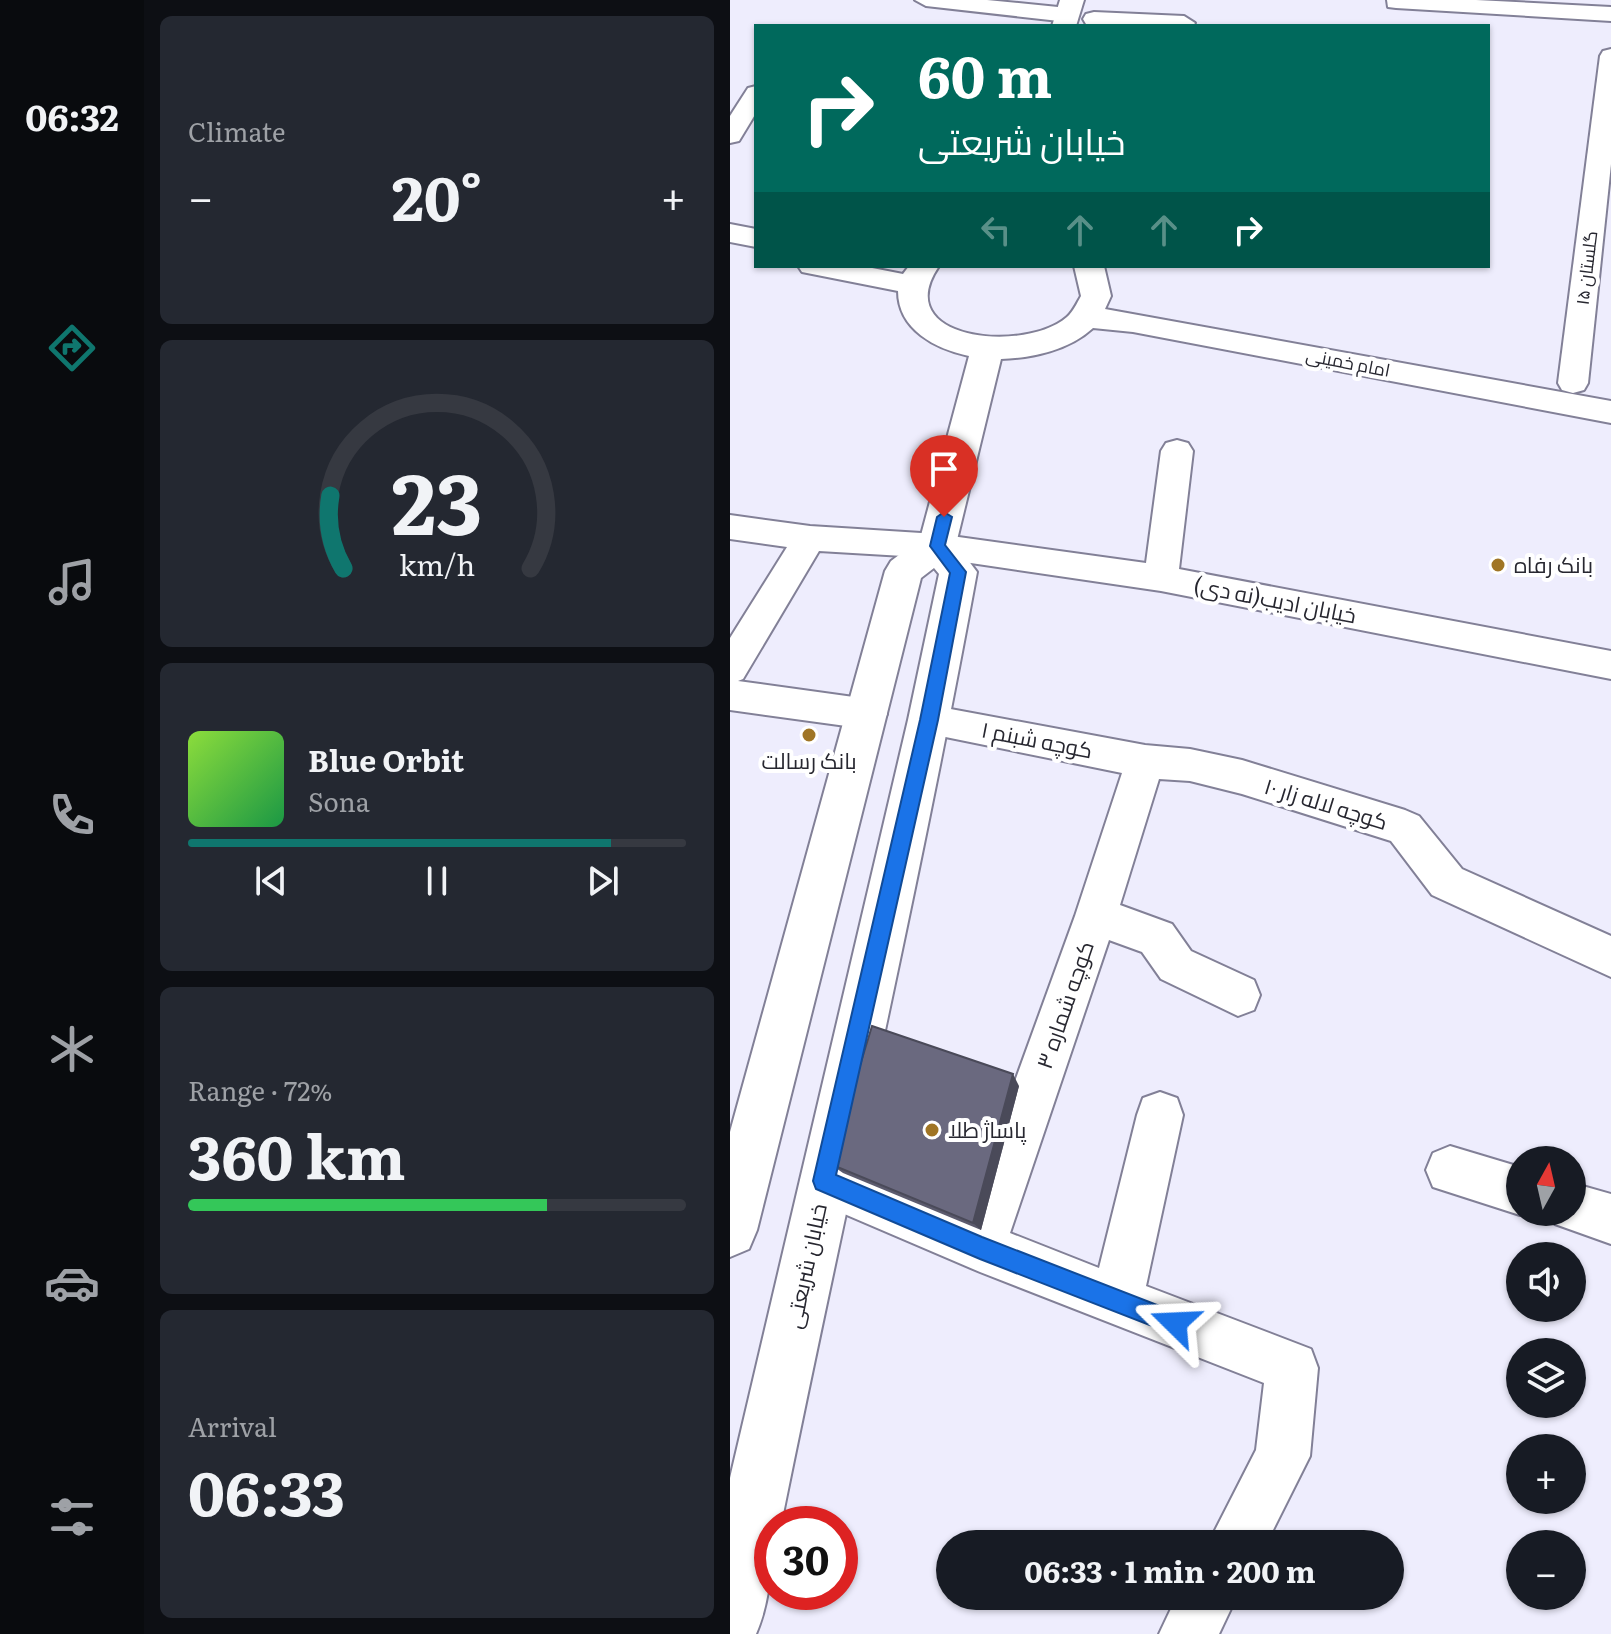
<!DOCTYPE html>
<html lang="en">
<head>
<meta charset="utf-8">
<style>
	:root { --surface:#171b24; --page:#242831; --text:#f1f3f6; --muted:#9ea1a6; --line:#363941; --accent:#0f766e }
	body { margin:0; font-family:Literata,Cairo,serif; background:var(--page); color:var(--text); height:100vh; display:flex; flex-direction:column; font-size:30px; white-space:nowrap }
	* { box-sizing:border-box; margin:0 }
	p { font-size:26px; color:var(--muted) }
	.icon { flex:none; width:44px; height:44px; fill:none; stroke:currentColor; stroke-width:2; stroke-linecap:round; stroke-linejoin:round }
	.map { position:relative; flex:1; overflow:hidden }
	.details { display:flex; flex-direction:column; gap:16px; padding:16px; background:#0d0f14; width:586px }
	.details>* { flex:none }
	.top-card { position:absolute; left:24px; top:24px; width:736px; height:244px; border-radius:0px; box-shadow:0 2px 6px #0004; background:#00695c; color:#fff; overflow:hidden }
	.needle { width:52px; rotate:8deg }
	.controls { position:absolute; left:776px; top:1146px; display:grid; gap:16px }
	.controls a { display:grid; place-items:center; width:80px; height:80px; border-radius:50%; background:var(--surface); box-shadow:0 2px 6px #0004; font-size:40px }
	.speed { position:absolute; left:24px; top:1506px; display:flex; gap:16px; font-size:40px; font-weight:700; text-align:center }
	.speed>* { display:grid; place-content:center; width:104px; height:104px; border-radius:50%; background:var(--surface); box-shadow:0 2px 6px #0004; line-height:1 }
	.speed .limit { border:12px solid #d22; background:#fff; color:#111 }
	.pin { position:absolute; display:grid; place-items:center; width:68px; height:68px; color:#fff; margin:-82px -34px; border-radius:50% 50% 50% 0; rotate:-45deg; box-shadow:0 0 8px #0007 }
	.pin .icon { rotate:45deg }
	.me { position:absolute; width:88px; margin:-44px; rotate:291deg; stroke-linejoin:round; filter:drop-shadow(0 0 6px #0008) }
	.turn { display:flex; align-items:center; gap:28px; height:168px; padding:0 32px; font-size:36px }
	.turn .icon { width:104px; height:104px; stroke-width:2.5 }
	.turn b { display:block; font-size:56px; line-height:68px }
	.lanes { display:flex; align-items:center; height:76px; padding:0 32px; background:#0003; justify-content:center; gap:40px; direction:ltr }
	.lanes .off { opacity:.35 }
	.big { font-size:60px; font-weight:700; line-height:1.1 }
	.details .tile { flex:1; display:flex; flex-direction:column; justify-content:center; gap:12px; min-width:0; padding:0 28px; border-radius:12px; background:var(--page) }
	.details .dial { align-items:center; gap:0 }
	.dial svg { height:208px; overflow:visible; fill:none; stroke:var(--line); stroke-width:7; stroke-linecap:round; text-anchor:middle }
	.dial text { fill:var(--text); stroke:none }
	.song { display:flex; align-items:center; gap:24px }
	.cover { width:96px; height:96px; border-radius:12px; background:linear-gradient(135deg,hsl(90 70% 55%),hsl(140 70% 35%)) }
	.played { height:8px; border-radius:4px; background:linear-gradient(90deg,var(--accent) 85%,var(--line) 85%) }
	.keys { display:flex; justify-content:space-around; direction:ltr }
	.heat { display:flex; justify-content:space-between; align-items:center; font-size:44px; direction:ltr }
	.charge { height:12px; border-radius:6px; background:linear-gradient(90deg,#34c759 72%,var(--line) 0) }
	.trip { position:absolute; left:206px; top:1530px; width:468px; height:80px; border-radius:40px; background:var(--surface); box-shadow:0 2px 6px #0004; font-weight:700; line-height:80px; text-align:center }
	main { display:flex; flex:1; min-height:0 }
	.tabs { display:flex; flex-direction:column; width:144px; justify-content:space-around; align-items:center; background:#090b0e; color:var(--muted) }
	.tabs .icon { width:56px; height:56px }
	.tabs .current { color:var(--accent) }
	.tabs b { font-size:36px; color:var(--text) }
	.map>svg:first-child { display:block }
	.lines { fill:none; stroke-linecap:round; stroke-linejoin:round }
	.minor-casing { stroke:#828097; stroke-width:4 }
	.major-casing { stroke:#828097; stroke-width:4 }
	.minor { fill:#fff; fill-rule:evenodd }
	.major { fill:#fff; fill-rule:evenodd }
	.wall { fill:#5b5a6d }
	.shaded-wall { fill:#4a4a59 }
	.building { fill:#6a697f; stroke:#4a4a59; stroke-width:2 }
	.route { fill:#1a73e8; stroke:#114b97; stroke-width:2 }
	.poi-dot { fill:#a07525; stroke:#fff; stroke-width:3 }
	.labels { text-anchor:middle; stroke-width:8; stroke-linejoin:round; paint-order:stroke }
	.far-street-label { font-size:18px; fill:#272730; stroke:#fff }
	.poi-label { font-size:22px; fill:#272730; stroke:#fff; text-anchor:start }
	.street-label { font-size:22px; fill:#272730; stroke:#fff }
</style>
</head>
<body>
<main>
<nav class="tabs">
<b>06:32</b>
<svg class="icon current" aria-label="directions" viewBox="0 0 24 24"><path d="M12 3l9 9-9 9-9-9zM9 14v-3h6M13 9l2 2-2 2"/></svg>
<svg class="icon" aria-label="music" viewBox="0 0 24 24"><path d="M9 18V5l10-2v13"/><circle cx="6" cy="18" r="3"/><circle cx="16" cy="16" r="3"/></svg>
<svg class="icon" aria-label="phone" viewBox="0 0 24 24"><path d="M5 4h4l2 5-3 2q2 4 5 5l2-3 5 2v4C11 20 4 13 5 4z"/></svg>
<svg class="icon" aria-label="climate" viewBox="0 0 24 24"><path d="M12 3v18M4 7l16 10M4 17L20 7"/></svg>
<svg class="icon" aria-label="car" viewBox="0 0 24 24"><path d="M5 17H2v-5l4-1 3-4h7l3 4 3 1v5h-3M9 17h6M6 11h13"/><circle cx="7" cy="17" r="2"/><circle cx="17" cy="17" r="2"/></svg>
<svg class="icon" aria-label="filters" viewBox="0 0 24 24"><path d="M4 7h16M4 17h16"/><circle cx="9" cy="7" r="2"/><circle cx="15" cy="17" r="2"/></svg>
</nav>
<section class="details">
<div class="tile"><p>Climate</p>
<div class="heat"><a>−</a><b class="big">20°</b><a>+</a></div>
</div>
<div class="tile dial"><svg viewBox="0 0 100 80">
<path d="M14 69A42 42 0 1 1 86 69"/>
<path d="M14 69A42 42 0 0 1 9 41" stroke="#0f766e"/>
<text x="50" y="56" font-size="32" font-weight="700">23</text>
<text x="50" y="72" font-size="11">km/h</text>
</svg></div>
<div class="tile">
<div class="song"><i class="cover"></i><div><b>Blue Orbit</b><p>Sona</p></div></div>
<div class="played"></div>
<div class="keys"><svg class="icon" aria-label="previous" viewBox="0 0 24 24"><path d="M18 5L8 12l10 7zM5 5v14"/></svg><svg class="icon" aria-label="pause" viewBox="0 0 24 24"><path d="M8 5v14M16 5v14"/></svg><svg class="icon" aria-label="next" viewBox="0 0 24 24"><path d="M6 5l10 7-10 7zM19 5v14"/></svg></div>
</div>
<div class="tile"><p>Range · 72%</p><b class="big">360 km</b><div class="charge"></div></div>
<div class="tile"><p>Arrival</p><b class="big">06:33</b></div>
</section>
<div class="map">
<svg width="881" height="1634" viewBox="0 0 881 1634">
	<rect width="100%" height="100%" fill="#eeedfd"/>
	<g class="lines">
		<defs>
			<g id="minor">
				<path d="M185 0H257L338 8 349 15 338 22 196 6Z"/>
				<path d="M657 0H746L881 7V21L666 8 658 7Z"/>
				<path d="M364 12 454 16 465 23 463 26 356 24 353 19 356 14Z"/>
				<path d="M881 49V164L858 383 854 390 843 393 832 390 828 383 870 56 873 51Z"/>
				<path d="M26 86V113L9 141 0 143V116L18 88Z"/>
				<path d="M447 440 458 443 463 451 449 569 881 651V679L431 591 207 558 89 551 13 679 8 681 138 699 151 703 157 714 151 725 138 729 0 710V638L57 547 0 539V515L80 526 207 534 416 563 431 451 436 443Z"/>
				<path d="M199 705 415 745 460 749 512 760 675 810 689 816 732 869 881 936V977L702 895 661 841 512 794 460 781 429 779 390 905 442 924 461 951 524 980 530 995 524 1010 508 1016 431 979 412 952 379 940 280 1233 369 1268 407 1115 413 1098 430 1092 447 1098 453 1115 416 1286 581 1349 588 1368 580 1456 536 1544H478L526 1450 534 1383 250 1272 77 1198 70 1181 77 1164 94 1157 236 1216 345 916 392 773 186 731 180 720 186 709Z"/>
				<path d="M720 1146 790 1167V1212H798L790 1215 703 1187 696 1170 703 1153Z"/>
				<path d="M842 1183 881 1194V1244L825 1224 820 1212H842Z"/>
				<path d="M447 1596H507L489 1634H429Z"/>
			</g>
			<g id="major">
				<path d="M330 0H354L346 26H322Z"/>
				<path d="M0 224 26 229V247L0 242Z"/>
				<path d="M68 266H132L173 274 179 266H209C158 340 294 354 337 317 343 312 347 303 351 296L344 266H374L381 296 375 309 881 401V423L403 332 363 328C339 350 303 358 271 359L226 544 247 572C189 890 115 1207 51 1524H42C42 1562 41 1599 26 1634H0V1478L178 720 209 574 204 568 191 578 27 1230 19 1249 0 1257V1132L155 571 161 561 190 539 239 356C206 349 168 330 168 291L72 272Z"/>
			</g>
		</defs>
		<use href="#minor" class="minor-casing"/>
		<use href="#major" class="major-casing"/>
		<use href="#minor" class="minor"/>
		<use href="#major" class="major"/>
	</g>
	<path class="wall" d="M289 1086 251 1230 113 1173 100 1164Z"/>
	<path class="shaded-wall" d="M283 1074 289 1086 251 1230 243 1223Z"/>
	<path class="building" d="M142 1026 283 1074 243 1223 100 1164Z"/>
	<path class="route" d="M214 512 222 517 215 545 236 572 208 720 106 1175 252 1237 453 1315 457 1323 453 1331 445 1335 250 1259 86 1189 83 1181 190 720 220 573 200 546 207 517Z"/>
	<g class="poi-dot">
		<circle cx="768" cy="565" r="8"/>
		<circle cx="79" cy="735" r="8"/>
		<circle cx="202" cy="1130" r="8"/>
	</g>
	<g class="labels">
		<g class="far-street-label">
			<text transform="translate(857 268) rotate(-83)" y="6">گلستان ۱۵</text>
			<text transform="translate(618 363) rotate(11)" y="6">امام خمینی</text>
		</g>
		<g class="poi-label">
			<text x="784" y="573">بانک رفاه</text>
			<text x="79" y="769" text-anchor="middle">بانک رسالت</text>
			<text x="218" y="1138">پاساژ طلا</text>
		</g>
		<g class="street-label">
			<text transform="translate(545 600) rotate(11)" y="8">خیابان ادیب(نه دی)</text>
			<text transform="translate(307 740) rotate(11)" y="8">کوچه شبنم ۱</text>
			<text transform="translate(596 804) rotate(17)" y="8">کوچه لاله زار ۱۰</text>
			<text transform="translate(335 1005) rotate(-71)" y="8">کوچه شماره ۳</text>
			<text transform="translate(76 1266) rotate(-78)" y="8">خیابان شریعتی</text>
		</g>
	</g>
</svg>
<div class="controls">
<a><svg class="needle" viewBox="-14 -14 28 28"><path d="M0-13l5 13h-10z" fill="#e53935"/><path d="M0 13l5-13h-10z" fill="#9ea1a6"/></svg></a>
<a><svg class="icon" aria-label="sound" viewBox="0 0 24 24"><path d="M4 9h4l5-4v14l-5-4H4zM17 9q2 3 0 6"/></svg></a>
<a><svg class="icon" aria-label="layers" viewBox="0 0 24 24"><path d="M12 4l9 5-9 5-9-5zM3 14l9 5 9-5"/></svg></a>
<a>+</a>
<a>−</a>
</div>
<div class="speed"><div class="limit">30</div></div>
<div class="pin" style="left:214px;top:517px;background:#d93025"><svg class="icon" aria-label="arrive" viewBox="0 0 24 24"><path d="M6 21V4h12l-3 4 3 4H6"/></svg></div>
<svg class="me" style="left:445px;top:1323px" viewBox="-20 -20 40 40"><path d="M0-17L14 15 0 8-14 15z" fill="#1a73e8" stroke="#fff" stroke-width="4"/></svg>
<div class="trip">06:33 · 1 min · 200 m</div>
<div class="top-card">
<div class="turn"><svg class="icon" aria-label="right" viewBox="0 0 24 24"><path d="M7 20v-9h11M14 6l5 5-5 5"/></svg><div><b>60 m</b>خیابان شریعتی</div></div>
<div class="lanes"><svg class="icon off" aria-label="left" viewBox="0 0 24 24"><path d="M17 20v-9H6M10 6l-5 5 5 5"/></svg><svg class="icon off" aria-label="ahead" viewBox="0 0 24 24"><path d="M12 20V5M6 11l6-6 6 6"/></svg><svg class="icon off" aria-label="ahead" viewBox="0 0 24 24"><path d="M12 20V5M6 11l6-6 6 6"/></svg><svg class="icon" aria-label="right" viewBox="0 0 24 24"><path d="M7 20v-9h11M14 6l5 5-5 5"/></svg></div>
</div>
</div>
</main>
</body>
</html>
